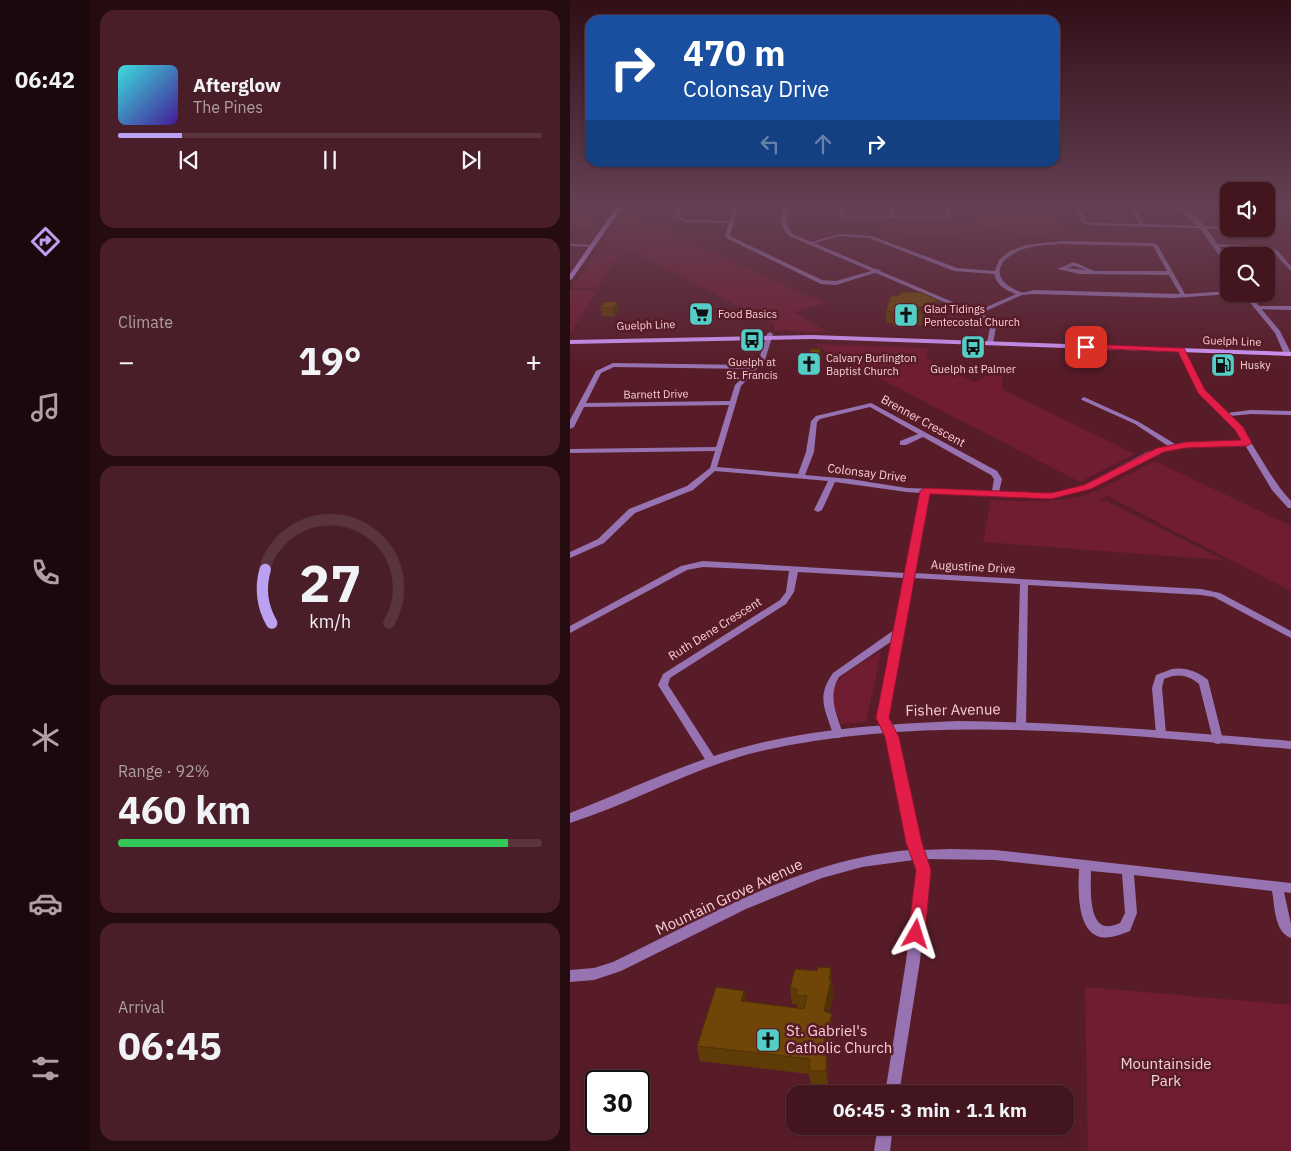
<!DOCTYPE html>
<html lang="en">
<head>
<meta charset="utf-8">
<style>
	:root { --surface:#42151f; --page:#491e28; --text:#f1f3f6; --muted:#ae9fa4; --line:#5a343d; --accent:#bca0f2 }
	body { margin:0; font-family:"IBM Plex Sans",sans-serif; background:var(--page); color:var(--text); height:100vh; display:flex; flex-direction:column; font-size:19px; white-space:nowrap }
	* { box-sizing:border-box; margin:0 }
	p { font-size:16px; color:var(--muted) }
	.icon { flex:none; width:28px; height:28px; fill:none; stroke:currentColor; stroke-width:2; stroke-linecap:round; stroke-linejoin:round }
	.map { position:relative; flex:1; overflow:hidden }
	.side { display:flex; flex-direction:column; gap:10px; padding:10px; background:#240c11; width:480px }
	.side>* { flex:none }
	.guide { position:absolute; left:15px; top:15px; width:475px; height:152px; border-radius:15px; box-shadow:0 1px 4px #0004,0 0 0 1px var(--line); background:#1a4fa0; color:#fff; overflow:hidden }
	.controls { position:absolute; left:650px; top:182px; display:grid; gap:10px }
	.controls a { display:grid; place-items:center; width:55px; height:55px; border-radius:10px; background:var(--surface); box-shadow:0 1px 4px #0004,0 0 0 1px var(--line); font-size:25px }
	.speed { position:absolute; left:15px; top:1070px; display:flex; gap:10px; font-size:25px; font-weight:700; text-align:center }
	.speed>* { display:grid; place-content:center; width:65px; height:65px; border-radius:50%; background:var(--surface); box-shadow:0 1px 4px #0004,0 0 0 1px var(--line); line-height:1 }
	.speed .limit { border:2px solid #111; border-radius:8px; background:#fff; color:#111 }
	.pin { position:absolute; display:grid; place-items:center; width:42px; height:42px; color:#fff; margin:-21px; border-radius:10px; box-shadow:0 2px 8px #0006 }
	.me { position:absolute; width:55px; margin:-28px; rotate:6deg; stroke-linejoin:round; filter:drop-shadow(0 0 4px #0008) }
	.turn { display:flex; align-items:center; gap:18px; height:105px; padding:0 15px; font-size:22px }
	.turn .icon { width:65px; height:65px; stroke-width:2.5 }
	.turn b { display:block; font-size:35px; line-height:42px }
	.lanes { display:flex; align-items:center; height:48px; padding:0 15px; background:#0003; justify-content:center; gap:25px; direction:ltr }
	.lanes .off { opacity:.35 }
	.big { font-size:38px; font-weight:800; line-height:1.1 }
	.side .tile { flex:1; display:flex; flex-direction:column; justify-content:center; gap:8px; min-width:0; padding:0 18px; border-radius:15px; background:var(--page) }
	.side .dial { align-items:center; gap:0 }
	.dial svg { height:130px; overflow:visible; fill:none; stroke:var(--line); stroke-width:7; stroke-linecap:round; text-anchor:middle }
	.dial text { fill:var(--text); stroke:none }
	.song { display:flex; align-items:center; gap:15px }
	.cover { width:60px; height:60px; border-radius:8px; background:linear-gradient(135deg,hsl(180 70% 55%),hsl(260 70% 35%)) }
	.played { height:5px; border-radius:2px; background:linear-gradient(90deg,var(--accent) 15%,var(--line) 15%) }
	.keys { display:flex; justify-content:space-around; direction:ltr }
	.heat { display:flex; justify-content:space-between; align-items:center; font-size:28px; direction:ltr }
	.charge { height:8px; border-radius:4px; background:linear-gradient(90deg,#34c759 92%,var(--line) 0) }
	.trip { position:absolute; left:216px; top:1085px; width:288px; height:50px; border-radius:15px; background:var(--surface); box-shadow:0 1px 4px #0004,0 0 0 1px var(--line); font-weight:800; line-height:50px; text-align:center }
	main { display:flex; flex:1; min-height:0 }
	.tabs { display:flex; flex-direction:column; width:90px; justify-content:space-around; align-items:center; background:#1a080c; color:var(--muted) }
	.tabs .icon { width:35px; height:35px }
	.tabs .selected { color:var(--accent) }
	.tabs b { font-size:22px; color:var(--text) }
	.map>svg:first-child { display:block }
	.green { fill:#701d32 }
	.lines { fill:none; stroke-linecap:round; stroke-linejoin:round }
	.minor { fill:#9773b1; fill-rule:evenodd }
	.tertiary { fill:#9773b1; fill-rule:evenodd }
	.secondary { fill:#cf95f8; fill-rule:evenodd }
	.wall { fill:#5f3c07 }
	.shaded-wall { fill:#4e3106 }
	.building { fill:#6f4608; stroke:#4e3106 }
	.route { fill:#e11d48; stroke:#92132f }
	.labels { text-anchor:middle; stroke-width:5; stroke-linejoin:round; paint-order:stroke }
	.far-poi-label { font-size:11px; fill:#f6cfd3; stroke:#581c29; text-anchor:start }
	.far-street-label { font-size:11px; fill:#f6cfd3; stroke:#581c29 }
	.street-label { font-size:12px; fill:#f6cfd3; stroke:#581c29 }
	.near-street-label { font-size:15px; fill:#f6cfd3; stroke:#581c29 }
	.near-poi-label { font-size:15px; fill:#f6cfd3; stroke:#581c29; text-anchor:start }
	.near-park-label { font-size:15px; fill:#f4d3d6; stroke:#581c29 }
</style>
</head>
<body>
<main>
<nav class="tabs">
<b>06:42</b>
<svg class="icon selected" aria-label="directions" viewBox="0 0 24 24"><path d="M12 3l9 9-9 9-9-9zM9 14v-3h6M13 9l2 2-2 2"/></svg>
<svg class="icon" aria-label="music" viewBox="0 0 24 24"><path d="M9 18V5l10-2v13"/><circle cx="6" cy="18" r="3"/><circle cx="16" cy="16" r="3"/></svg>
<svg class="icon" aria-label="phone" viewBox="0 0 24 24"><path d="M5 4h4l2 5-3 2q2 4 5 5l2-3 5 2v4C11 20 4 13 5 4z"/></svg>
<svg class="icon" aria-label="climate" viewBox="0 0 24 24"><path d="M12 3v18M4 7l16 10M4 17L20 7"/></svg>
<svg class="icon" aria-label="car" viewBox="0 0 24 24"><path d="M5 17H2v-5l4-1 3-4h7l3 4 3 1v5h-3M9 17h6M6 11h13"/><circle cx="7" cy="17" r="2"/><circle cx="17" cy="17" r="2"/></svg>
<svg class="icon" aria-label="filters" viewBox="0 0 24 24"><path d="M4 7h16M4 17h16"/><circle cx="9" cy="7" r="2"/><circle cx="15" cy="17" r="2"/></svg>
</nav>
<section class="side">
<div class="tile">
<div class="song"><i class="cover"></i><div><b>Afterglow</b><p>The Pines</p></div></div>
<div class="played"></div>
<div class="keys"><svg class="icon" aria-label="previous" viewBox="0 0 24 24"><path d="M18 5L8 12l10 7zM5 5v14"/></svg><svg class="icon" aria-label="pause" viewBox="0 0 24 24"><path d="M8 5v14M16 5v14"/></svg><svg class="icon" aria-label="next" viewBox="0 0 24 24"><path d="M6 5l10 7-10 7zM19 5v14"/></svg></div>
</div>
<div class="tile"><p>Climate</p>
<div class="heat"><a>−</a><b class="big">19°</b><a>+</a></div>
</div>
<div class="tile dial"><svg viewBox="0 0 100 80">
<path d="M14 69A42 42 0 1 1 86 69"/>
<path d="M14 69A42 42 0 0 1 10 36" stroke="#bca0f2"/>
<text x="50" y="56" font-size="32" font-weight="700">27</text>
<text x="50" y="72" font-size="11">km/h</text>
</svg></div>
<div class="tile"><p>Range · 92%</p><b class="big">460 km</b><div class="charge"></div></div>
<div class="tile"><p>Arrival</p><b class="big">06:45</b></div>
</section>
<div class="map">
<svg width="721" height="1151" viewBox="0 0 721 1151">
	<rect width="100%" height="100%" fill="#581c29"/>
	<g class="green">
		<path d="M0 206H34L19 231 0 221Z"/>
		<path d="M406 206H480L488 232 455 235 426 230 390 232 392 236 353 238 350 234H334L312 227 400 225 408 219Z"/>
		<path d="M52 216H63L254 303 223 312 255 330 246 332 204 330V324L60 250 31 245Z"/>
		<path d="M29 248 50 251 28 288H2Z"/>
		<path d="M0 290 27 291 0 334Z"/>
		<path d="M243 344 358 348 357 358 404 382 431 370 433 390 565 454 510 482Z"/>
		<path d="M585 461 721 526V591L537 496 525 503 535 500 654 560 413 542 421 500C455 501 492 505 525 491L535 496 526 491Z"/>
		<path d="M311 652 296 722 271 724C268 715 259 699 261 690 263 679 301 657 311 652Z"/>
		<path d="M515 987 721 1005V1151H518Z"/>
	</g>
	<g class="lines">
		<g class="minor">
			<path d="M110 206H114L109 215 116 220 160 221 165 206H169L160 235 162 237 252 280 266 281 308 269 311 271 266 285 251 284 158 239 155 235 159 223 115 222 104 215Z"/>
			<path d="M270 206H274V215H319V206H323V215H377V206H381L382 213 378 217H323L321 219 319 217H274L269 215Z"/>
			<path d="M509 211 511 212 516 221 522 223 569 224 563 213 565 212H567L574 224 659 227V229H661H659L522 225 512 223 507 212Z"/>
			<path d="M270 234 302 236 387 268 425 271 429 260 440 251 456 245 493 241 580 243 587 244 615 294 659 291V294H661L603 298 463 294 452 295 407 315 405 314V312L446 294C436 290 427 286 424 274L384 271 299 238 270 236 240 244 238 243ZM493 244 583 246 597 271H524L504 262 487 269 510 274 599 275 610 294 463 290C460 291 455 293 451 292 449 292 446 290 444 289 425 280 425 264 443 254 457 245 477 245 493 244ZM504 266 516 270 497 268Z"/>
			<path d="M0 244 23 245 25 246 23 247 0 246Z"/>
			<path d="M644 244 700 247 708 251 721 266V271L704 253 697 249 642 246V244Z"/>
			<path d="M687 306H721V310L685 309V307Z"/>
			<path d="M200 332 203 334 195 360 171 386 147 467 228 474 236 452 241 421 246 416 301 403 427 471 432 479 429 492 481 494 514 485 577 452 598 446 565 424 512 400 511 399 514 397 569 422 605 444 673 441 666 430 629 392 608 350 611 348 614 350 634 390 657 413 681 410 721 411V415L681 414 660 416C685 441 697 476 721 501V508H718L702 490 675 445 605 448 583 456 520 489 481 498 358 493 344 573 631 589 650 593 721 631V638L644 597 631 595 458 585 456 726 455 729H447L446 726 450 584 343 578 317 718 327 737 352 850 381 849 425 850 721 883V893L714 892 721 924V938C704 932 705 906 702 891L564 875 567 913 560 931C554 933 547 936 541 937 506 943 508 891 509 869L425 860 355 859 359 870 350 961 329 1094H315L336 961 347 870 344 860 292 867 252 878 176 909 51 971 24 980 0 982V970L24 968 43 962C136 917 235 858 341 850L317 737 307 718 322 641 269 677C257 696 267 715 273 734L272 737 268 738 264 737 263 734C255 709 246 697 263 673L324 630 334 578 228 572 224 592 216 604 100 678 98 685 147 761 146 764 142 765 138 764 88 685 93 674 210 600 216 592 219 571 133 567 117 570 0 633V626L111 566 133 561 335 573 351 493 337 492 265 482 252 510 248 512 244 510 258 481 145 471 123 490 65 513 34 543 0 558V552L28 539 59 509 117 486 140 468 145 451 0 453V449L146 447 159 405 14 407 4 427 0 429V420L26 371 43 363 184 365 189 359 197 334ZM44 367 180 369 165 385 160 401 16 403 31 373ZM300 407 348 434 330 441V445H336L353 437 421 475 424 479 422 491 337 488 280 479 235 475 244 452 247 422 250 419ZM521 871 552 874 555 913 550 923C545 925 540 927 535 926 518 922 521 884 521 871Z"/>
			<path d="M602 669C615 667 627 671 638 680L653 740 652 743 648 744 644 743 643 740 629 684C618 675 608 673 594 679L592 688 596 734 595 737 591 738 587 737 586 734 582 688 586 675Z"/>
			<path d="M308 1126H323L320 1151H304Z"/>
		</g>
		<g class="tertiary">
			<path d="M214 206H220C216 217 214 225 223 234L418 317 426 327 423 343 420 345 417 343 420 327 414 319 219 236C209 226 210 219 214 206Z"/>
			<path d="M605 206C627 206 648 246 659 262V269L628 226Z"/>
			<path d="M673 294H679L710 331 721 353V356H715L705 333Z"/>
			<path d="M387 721C499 722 610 732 721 741V749C544 735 362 712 187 752 122 768 63 803 0 823V813C62 789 122 759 186 744 252 728 319 724 387 721Z"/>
		</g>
		<g class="secondary">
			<path d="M47 206H53L2 279 0 280V274Z"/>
			<path d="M242 335 721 352V356L242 339 0 344V340Z"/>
		</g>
	</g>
	<g class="wall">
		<path d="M328 296 369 301V312L353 317V325L323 326 322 323H316V311Z"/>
		<path d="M35 302 49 310 45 317 32 316 30 308Z"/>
		<path d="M240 349H251L252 361 250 370 239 369 238 357Z"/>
		<path d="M263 984 262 987 263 996 259 1013 263 1029 256 1055 258 1070V1086L241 1087 239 1074 130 1061 127 1046 174 991 176 1001 227 1008V1004H222L220 988Z"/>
	</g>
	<g class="shaded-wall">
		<path d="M369 301V312L353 317V314L343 309Z"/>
		<path d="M48 302 49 310 45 317 43 308Z"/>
		<path d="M251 349 252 361 250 370 249 358Z"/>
		<path d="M261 968 263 996 256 1027 254 1011Z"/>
		<path d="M174 991 177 1006 171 1001Z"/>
		<path d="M262 1014 263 1029 256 1051 254 1070 252 1055 255 1035Z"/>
		<path d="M256 1055 258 1070V1086L256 1071Z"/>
	</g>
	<g class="building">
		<path d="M331 292H351L369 301 343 309 353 314H322L323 312 316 311 321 296H328Z"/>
		<path d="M35 302H48L43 308H30Z"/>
		<path d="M240 349H251L249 358 238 357Z"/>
		<path d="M248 967 261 968 259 980H261L254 1011 262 1014 255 1035 252 1055H256V1071H239L240 1059 127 1046 146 987 174 991 171 1001 234 1009 237 996 226 995 227 989 220 988 225 969 247 971Z"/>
	</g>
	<linearGradient id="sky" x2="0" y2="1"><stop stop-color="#300f17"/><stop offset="0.56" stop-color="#644054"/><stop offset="1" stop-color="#644054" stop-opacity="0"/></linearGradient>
	<rect width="721" height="367" fill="url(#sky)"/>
	<path class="route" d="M516 344 614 348 635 390 673 427 682 443 677 446 616 448 594 452 521 489 481 499 360 494 319 718 329 737 352 843 361 870 355 934 352 939 346 941 340 939 338 934 346 870 336 843 315 737 306 718 350 491 355 488 481 493 514 485 587 448 616 442 671 440 665 430 628 393 608 352 513 348V345Z"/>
	<defs>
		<symbol id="supermarket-square" viewBox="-11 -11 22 22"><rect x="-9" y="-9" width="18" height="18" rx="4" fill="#54cdc7" stroke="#581c29"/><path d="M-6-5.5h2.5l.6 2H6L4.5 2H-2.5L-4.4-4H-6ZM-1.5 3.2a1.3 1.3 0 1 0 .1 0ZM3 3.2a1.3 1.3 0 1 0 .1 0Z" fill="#111"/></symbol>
		<symbol id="church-square" viewBox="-11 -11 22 22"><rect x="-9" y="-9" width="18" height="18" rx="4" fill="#54cdc7" stroke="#581c29"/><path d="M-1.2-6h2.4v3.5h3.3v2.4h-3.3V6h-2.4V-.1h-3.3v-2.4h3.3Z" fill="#111"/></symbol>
		<symbol id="bus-square" viewBox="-11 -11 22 22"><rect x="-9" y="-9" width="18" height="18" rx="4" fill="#54cdc7" stroke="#581c29"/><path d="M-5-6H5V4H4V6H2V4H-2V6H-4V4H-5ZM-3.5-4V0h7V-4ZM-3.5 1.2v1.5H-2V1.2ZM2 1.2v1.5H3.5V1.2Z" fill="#111"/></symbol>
		<symbol id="fuel-square" viewBox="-11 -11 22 22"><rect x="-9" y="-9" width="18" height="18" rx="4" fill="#54cdc7" stroke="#581c29"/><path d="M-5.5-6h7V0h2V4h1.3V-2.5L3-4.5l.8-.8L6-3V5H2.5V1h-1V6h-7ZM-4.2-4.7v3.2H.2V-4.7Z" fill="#111"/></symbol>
	</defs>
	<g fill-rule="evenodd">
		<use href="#supermarket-square" x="117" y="300" width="28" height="28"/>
		<use href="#church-square" x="322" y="301" width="28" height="28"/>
		<use href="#bus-square" x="168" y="326" width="28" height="28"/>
		<use href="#bus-square" x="389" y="333" width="28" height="28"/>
		<use href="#church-square" x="225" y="350" width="28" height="28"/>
		<use href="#fuel-square" x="639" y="351" width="28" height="28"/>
		<use href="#church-square" x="184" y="1026" width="28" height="28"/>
	</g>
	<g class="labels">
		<g class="far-poi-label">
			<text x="354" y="313">Glad Tidings<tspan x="354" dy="13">Pentecostal Church</tspan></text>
			<text x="148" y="318">Food Basics</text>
			<text x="256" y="362">Calvary Burlington<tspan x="256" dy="13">Baptist Church</tspan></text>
			<text x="182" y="366" text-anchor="middle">Guelph at<tspan x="182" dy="13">St. Francis</tspan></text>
			<text x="670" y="369">Husky</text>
			<text x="403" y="373" text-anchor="middle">Guelph at Palmer</text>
		</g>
		<g class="far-street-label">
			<text transform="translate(76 325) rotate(-2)" y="4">Guelph Line</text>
			<text transform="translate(662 341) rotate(2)" y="4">Guelph Line</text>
			<text transform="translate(86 394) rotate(-1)" y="4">Barnett Drive</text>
		</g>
		<g class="street-label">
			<text transform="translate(353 421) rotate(29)" y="4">Brenner Crescent</text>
			<text transform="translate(297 473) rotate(7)" y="4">Colonsay Drive</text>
			<text transform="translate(403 567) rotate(3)" y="4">Augustine Drive</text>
			<text transform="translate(145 629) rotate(-32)" y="4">Ruth Dene Crescent</text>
		</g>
		<g class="near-street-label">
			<text transform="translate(383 710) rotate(-1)" y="5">Fisher Avenue</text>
			<text transform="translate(159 897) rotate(-25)" y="5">Mountain Grove Avenue</text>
		</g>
		<g class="near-poi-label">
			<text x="216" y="1036">St. Gabriel's<tspan x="216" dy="17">Catholic Church</tspan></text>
		</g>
		<g class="near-park-label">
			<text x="596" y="1069">Mountainside<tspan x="596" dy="17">Park</tspan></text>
		</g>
	</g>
</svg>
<div class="controls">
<a><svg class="icon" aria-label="sound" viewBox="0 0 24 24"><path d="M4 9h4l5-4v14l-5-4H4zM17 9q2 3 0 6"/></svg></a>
<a><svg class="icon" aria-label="search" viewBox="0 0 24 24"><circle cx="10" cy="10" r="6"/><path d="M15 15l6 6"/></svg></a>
</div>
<div class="speed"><div class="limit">30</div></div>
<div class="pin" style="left:516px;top:347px;background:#d93025"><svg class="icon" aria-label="arrive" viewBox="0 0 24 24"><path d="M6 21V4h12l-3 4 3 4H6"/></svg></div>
<svg class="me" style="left:346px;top:934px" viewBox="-20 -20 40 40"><path d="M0-17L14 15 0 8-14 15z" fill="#e11d48" stroke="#fff" stroke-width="4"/></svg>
<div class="trip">06:45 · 3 min · 1.1 km</div>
<div class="guide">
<div class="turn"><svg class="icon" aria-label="right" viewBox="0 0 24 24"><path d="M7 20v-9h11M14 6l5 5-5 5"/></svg><div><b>470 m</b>Colonsay Drive</div></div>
<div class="lanes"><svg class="icon off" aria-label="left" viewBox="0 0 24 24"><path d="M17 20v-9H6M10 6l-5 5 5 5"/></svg><svg class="icon off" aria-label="ahead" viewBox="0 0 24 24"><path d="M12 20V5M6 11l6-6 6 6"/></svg><svg class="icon" aria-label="right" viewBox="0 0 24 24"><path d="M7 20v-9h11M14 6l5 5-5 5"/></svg></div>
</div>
</div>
</main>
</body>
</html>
